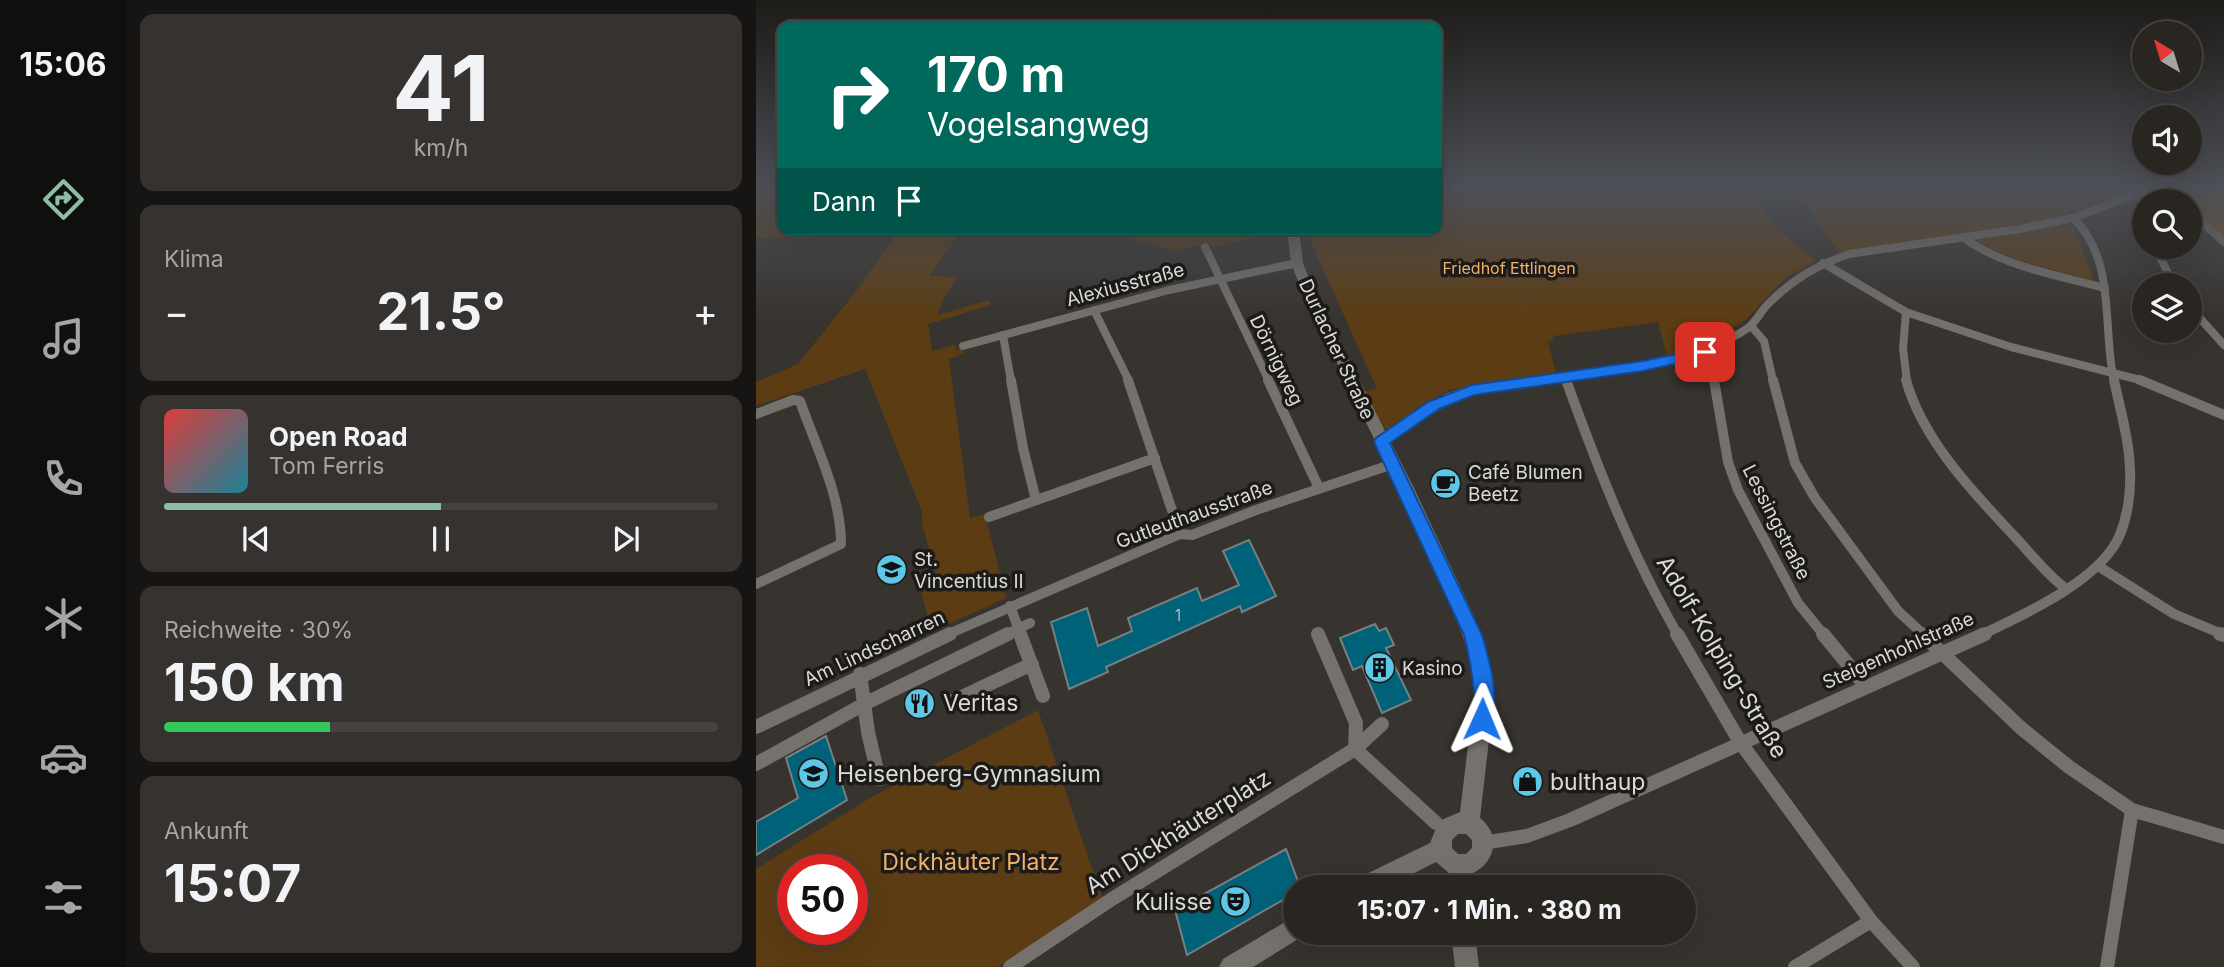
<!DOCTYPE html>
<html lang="de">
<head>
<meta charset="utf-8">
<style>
	:root { --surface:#292622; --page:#35322f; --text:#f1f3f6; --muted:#a5a5a5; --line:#454340; --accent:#8abfa5 }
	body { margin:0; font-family:Inter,sans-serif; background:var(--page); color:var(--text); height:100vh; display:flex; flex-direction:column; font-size:26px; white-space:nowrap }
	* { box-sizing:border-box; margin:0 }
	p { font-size:23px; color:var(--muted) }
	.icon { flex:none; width:38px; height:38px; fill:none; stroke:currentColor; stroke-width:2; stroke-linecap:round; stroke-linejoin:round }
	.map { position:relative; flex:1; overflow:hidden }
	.details { display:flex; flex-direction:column; gap:14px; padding:14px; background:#171513; width:630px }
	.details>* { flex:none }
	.top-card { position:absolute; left:21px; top:21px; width:665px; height:214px; border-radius:14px; box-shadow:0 7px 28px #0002,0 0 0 2px var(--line); background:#00695c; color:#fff; overflow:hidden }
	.needle { width:46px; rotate:322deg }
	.buttons { position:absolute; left:1376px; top:21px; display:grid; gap:14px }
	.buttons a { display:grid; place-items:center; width:70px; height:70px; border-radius:50%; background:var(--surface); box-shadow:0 7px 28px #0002,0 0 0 2px var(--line); font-size:35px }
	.speed { position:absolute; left:21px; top:854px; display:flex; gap:14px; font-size:35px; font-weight:700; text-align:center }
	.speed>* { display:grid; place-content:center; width:91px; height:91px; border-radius:50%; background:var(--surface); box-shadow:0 7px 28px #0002,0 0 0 2px var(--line); line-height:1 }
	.speed .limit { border:10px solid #d22; background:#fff; color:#111 }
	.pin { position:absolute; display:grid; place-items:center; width:60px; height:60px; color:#fff; margin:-30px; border-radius:14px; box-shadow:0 4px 10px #0006 }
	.me { position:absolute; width:77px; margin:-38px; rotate:1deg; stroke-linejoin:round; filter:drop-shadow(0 0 5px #0008) }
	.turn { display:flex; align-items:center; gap:24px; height:147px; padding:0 35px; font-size:32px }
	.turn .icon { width:91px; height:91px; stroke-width:2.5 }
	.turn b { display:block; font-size:49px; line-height:60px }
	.then { display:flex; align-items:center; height:66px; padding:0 35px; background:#0003; gap:14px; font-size:26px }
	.big { font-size:52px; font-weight:700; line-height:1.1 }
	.details .tile { flex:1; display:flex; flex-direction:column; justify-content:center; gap:10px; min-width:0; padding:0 24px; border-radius:14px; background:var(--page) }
	.details .dial { align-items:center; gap:0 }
	.dial b { font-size:91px; line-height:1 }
	.song { display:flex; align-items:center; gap:21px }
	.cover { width:84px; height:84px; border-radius:10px; background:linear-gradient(135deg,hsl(0 70% 55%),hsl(190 70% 35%)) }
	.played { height:7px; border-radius:4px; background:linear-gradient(90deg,var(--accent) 50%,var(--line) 50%) }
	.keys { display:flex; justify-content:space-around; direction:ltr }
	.heat { display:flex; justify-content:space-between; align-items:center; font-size:38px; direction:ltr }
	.charge { height:10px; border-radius:5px; background:linear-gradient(90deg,#34c759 30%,var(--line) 0) }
	.trip { position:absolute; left:527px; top:875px; width:413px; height:70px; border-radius:35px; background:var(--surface); box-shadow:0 7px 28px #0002,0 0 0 2px var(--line); font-weight:700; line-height:70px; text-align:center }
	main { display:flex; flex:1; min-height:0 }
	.menu { display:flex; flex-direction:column; width:126px; justify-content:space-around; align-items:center; background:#100f0e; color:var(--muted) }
	.menu .icon { width:49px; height:49px }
	.menu .active { color:var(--accent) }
	.menu b { font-size:32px; color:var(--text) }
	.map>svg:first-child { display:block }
	.green { fill:#5c3c13; fill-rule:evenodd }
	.forest { fill:#7d5422 }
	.building { fill:#006279; stroke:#787f82; stroke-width:2 }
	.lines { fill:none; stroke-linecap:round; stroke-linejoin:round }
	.street-far2 { stroke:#75716c; stroke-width:8 }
	.street-far1 { stroke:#75716c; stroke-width:10 }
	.street { stroke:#75716c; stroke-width:14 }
	.secondary { fill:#75716c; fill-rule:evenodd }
	.route { fill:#1a73e8; stroke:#114b97; stroke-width:2 }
	.labels { text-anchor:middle; stroke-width:7; stroke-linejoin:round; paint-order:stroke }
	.far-park-label { font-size:16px; fill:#efb069; stroke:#1d1b19 }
	.number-label { font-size:16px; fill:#a5bcc0 }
	.street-label { font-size:19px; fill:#dcdad7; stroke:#1d1b19 }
	.poi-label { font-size:19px; fill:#dcdad7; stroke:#1d1b19; text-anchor:start }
	.near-street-label { font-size:23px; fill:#dcdad7; stroke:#1d1b19 }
	.near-poi-label { font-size:23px; fill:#dcdad7; stroke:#1d1b19; text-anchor:start }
	.near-park-label { font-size:23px; fill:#efb069; stroke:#1d1b19 }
</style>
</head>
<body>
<main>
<nav class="menu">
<b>15:06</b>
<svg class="icon active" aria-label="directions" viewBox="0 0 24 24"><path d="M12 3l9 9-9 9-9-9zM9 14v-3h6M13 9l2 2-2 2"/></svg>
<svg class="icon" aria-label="music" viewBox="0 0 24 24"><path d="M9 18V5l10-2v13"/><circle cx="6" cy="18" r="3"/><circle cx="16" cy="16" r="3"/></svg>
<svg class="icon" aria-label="phone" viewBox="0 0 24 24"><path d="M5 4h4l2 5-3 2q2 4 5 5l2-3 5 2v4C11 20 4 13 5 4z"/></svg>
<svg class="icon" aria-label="climate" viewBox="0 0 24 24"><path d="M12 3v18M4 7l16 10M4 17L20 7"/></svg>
<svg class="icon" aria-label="car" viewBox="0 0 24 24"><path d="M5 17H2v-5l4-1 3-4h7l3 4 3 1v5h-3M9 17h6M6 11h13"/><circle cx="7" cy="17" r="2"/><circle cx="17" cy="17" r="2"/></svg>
<svg class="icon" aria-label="filters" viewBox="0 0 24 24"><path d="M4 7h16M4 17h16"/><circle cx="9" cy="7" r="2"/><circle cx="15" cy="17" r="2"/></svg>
</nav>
<section class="details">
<div class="tile dial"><b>41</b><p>km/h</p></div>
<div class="tile"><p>Klima</p>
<div class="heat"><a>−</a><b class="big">21.5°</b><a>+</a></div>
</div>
<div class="tile">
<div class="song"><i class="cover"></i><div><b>Open Road</b><p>Tom Ferris</p></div></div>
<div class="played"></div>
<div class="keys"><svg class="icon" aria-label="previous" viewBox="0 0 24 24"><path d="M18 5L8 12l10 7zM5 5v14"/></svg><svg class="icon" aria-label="pause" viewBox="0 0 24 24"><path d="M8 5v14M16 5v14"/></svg><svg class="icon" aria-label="next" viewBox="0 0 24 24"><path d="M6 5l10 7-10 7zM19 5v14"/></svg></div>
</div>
<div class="tile"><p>Reichweite · 30%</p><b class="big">150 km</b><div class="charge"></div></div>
<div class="tile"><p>Ankunft</p><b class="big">15:07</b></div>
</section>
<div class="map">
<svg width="1468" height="967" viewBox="0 0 1468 967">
	<rect width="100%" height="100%" fill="#37332e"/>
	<g class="green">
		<path d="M0 187H26V229H62L58 236 0 238Z"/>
		<path d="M681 187H993L1021 229 1060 261 1028 279 990 320 936 349 911 356 902 322 797 336V340L792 342 800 373 694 390 664 406 634 430 626 427 608 391 621 389 549 229H681Z"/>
		<path d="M1037 187H1355V193L1358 197 1284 223 1084 253Z"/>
		<path d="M1309 224 1318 228 1338 281 1266 261 1217 241Z"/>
		<path d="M192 229H207L173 276 202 277 188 297 181 315 233 300 235 305 172 324 176 351 199 345 200 350 207 349 208 354 193 359 214 518 229 514 250 598 175 632 165 590 182 582 166 523V512L109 369 0 406V382L42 364 101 290 140 234Z"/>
		<path d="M377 229H511L506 236 458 247 453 244 418 250 371 238Z"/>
		<path d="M282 710 347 901 242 967H0V869L114 798ZM37 870H96V929H37Z"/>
	</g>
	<path class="forest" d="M1386 187H1468V237L1433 205V201H1427L1407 191Z"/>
	<g class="building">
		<path d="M493 540 520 596 486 612 484 606 350 667 352 672 313 689 295 622 331 608 342 646 376 631 372 618 441 588 446 601 483 585 467 551Z"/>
		<path d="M619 624 623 631 630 628 638 645 630 648 655 700 626 713 606 666 597 670 584 638Z"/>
		<path d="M70 736 91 800 0 855V822L42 798 30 758Z"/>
		<path d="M530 849 544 887H539V893L431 955 419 910Z"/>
	</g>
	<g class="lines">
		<g class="street-far2">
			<path d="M1433 210 1468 242"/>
			<path d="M1317 218C1361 260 1346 328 1358 381"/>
			<path d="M1208 238C1248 267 1302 275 1349 288"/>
			<path d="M449 247 513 381"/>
			<path d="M1399 247 1418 285"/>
			<path d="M1067 263 1150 312 1255 347 1388 381"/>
			<path d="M1433 306 1468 345"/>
			<path d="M338 310 373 381"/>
			<path d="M1150 312 1147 349 1151 381"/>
			<path d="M995 326 1008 341 1017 381"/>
			<path d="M247 335 255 381"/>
			<path d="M207 346 413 290 541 263"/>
			<path d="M949 352 956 365 959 381"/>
			<path d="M809 376 811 381"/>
			<path d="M777 381C849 371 930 370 992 328 1000 322 1005 311 1012 304 1037 279 1061 265 1093 254L1264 229 1317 218 1385 192 1403 194 1423 201"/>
		</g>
		<g class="street-far1">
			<path d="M255 380 267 448 280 500"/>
			<path d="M372 380 424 534"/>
			<path d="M512 380 563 488"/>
			<path d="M810 380C842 468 875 554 922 635"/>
			<path d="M958 380 972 462 982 490 1042 603 1068 635"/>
			<path d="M1017 380 1039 463 1059 498 1142 611 1168 635"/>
			<path d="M1150 380C1167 441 1218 493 1260 538 1276 555 1290 574 1309 588"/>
			<path d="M1384 380 1468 415"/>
			<path d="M0 414 37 400 44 401C60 447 85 495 85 544L0 584"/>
			<path d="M626 442 692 398 716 390 790 380"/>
			<path d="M233 517 399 458"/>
			<path d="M1342 566 1418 614 1468 635"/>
			<path d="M254 606 265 635"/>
			<path d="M190 635 424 534 436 535 500 510 637 464"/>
			<path d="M249 635 274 623"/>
			<path d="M1225 635C1267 615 1343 581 1363 537 1372 516 1375 492 1374 469 1373 439 1364 409 1358 380"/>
		</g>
		<g class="street">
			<path d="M264 634 287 696"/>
			<path d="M921 634 984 742 1115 921 1157 967"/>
			<path d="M1067 634 1109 685"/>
			<path d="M1166 634 1265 728 1313 767 1376 810 1468 837"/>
			<path d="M1464 634 1468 635"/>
			<path d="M104 674 112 732 123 779"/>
			<path d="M195 702 276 664"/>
			<path d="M626 724 599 749 680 823"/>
			<path d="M0 727 194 634"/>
			<path d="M0 764 110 703 252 634"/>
			<path d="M727 843 771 836 814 820 1229 634"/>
			<path d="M254 967 356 899 599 749 600 723 562 634"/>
			<path d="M1039 967 1115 921"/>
			<path d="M1351 967 1376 810"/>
		</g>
		<g class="secondary">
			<path d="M531 229H543L547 263 558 291 658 488 715 610 732 656 738 696 724 818C746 835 739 864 715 874V887H693V873L680 862 631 887H597L600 879 674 843 683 821 704 812 718 696 714 656 697 610 642 488 546 291 535 263ZM702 834H710L716 840V848L710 854H702L696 848V840Z"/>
			<path d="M539 916V933H549L547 936 497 967H463L467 959Z"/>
			<path d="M695 933H719L723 967H699Z"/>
		</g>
	</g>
	<linearGradient id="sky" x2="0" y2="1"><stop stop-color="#1e1c19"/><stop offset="0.58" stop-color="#4d5057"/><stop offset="1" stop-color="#4d5057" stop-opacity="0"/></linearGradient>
	<rect width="1468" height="322" fill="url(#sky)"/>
	<path class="route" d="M949 348 956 352 954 356 887 371 718 395 683 409 634 443 726 635C734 662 745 699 733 726L726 729 719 726C714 715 719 704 718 692 716 672 713 654 708 635L618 442 620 438 672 402 716 385 887 361Z"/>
	<defs>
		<symbol id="cafe-disc" viewBox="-11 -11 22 22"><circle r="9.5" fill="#5dc7e8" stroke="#1d1b19"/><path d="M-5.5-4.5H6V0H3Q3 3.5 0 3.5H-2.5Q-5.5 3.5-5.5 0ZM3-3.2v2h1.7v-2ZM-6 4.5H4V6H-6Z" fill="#111"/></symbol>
		<symbol id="school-disc" viewBox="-11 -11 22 22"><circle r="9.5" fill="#5dc7e8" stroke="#1d1b19"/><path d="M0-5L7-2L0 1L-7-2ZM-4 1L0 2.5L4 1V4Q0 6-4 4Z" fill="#111"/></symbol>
		<symbol id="building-disc" viewBox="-11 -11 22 22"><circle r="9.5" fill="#5dc7e8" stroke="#1d1b19"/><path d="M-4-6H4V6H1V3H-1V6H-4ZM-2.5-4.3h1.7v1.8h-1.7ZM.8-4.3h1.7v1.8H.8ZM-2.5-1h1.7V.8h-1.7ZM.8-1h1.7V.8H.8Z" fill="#111"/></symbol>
		<symbol id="restaurant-disc" viewBox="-11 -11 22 22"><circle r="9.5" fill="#5dc7e8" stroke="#1d1b19"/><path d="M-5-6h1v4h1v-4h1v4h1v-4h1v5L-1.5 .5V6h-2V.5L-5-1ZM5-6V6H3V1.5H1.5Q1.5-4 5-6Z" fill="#111"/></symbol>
		<symbol id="shop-disc" viewBox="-11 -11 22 22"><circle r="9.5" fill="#5dc7e8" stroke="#1d1b19"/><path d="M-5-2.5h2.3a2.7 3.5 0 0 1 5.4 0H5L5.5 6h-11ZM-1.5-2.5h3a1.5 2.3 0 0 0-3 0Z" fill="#111"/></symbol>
		<symbol id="theatre-disc" viewBox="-11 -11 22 22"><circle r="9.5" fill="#5dc7e8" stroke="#1d1b19"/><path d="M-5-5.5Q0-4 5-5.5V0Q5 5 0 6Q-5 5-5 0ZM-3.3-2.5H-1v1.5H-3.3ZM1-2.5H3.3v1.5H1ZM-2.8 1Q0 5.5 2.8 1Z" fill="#111"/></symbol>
	</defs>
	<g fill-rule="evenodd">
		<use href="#cafe-disc" x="672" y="466" width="35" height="35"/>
		<use href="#school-disc" x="118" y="552" width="35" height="35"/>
		<use href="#building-disc" x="606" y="650" width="35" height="35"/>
		<use href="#restaurant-disc" x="146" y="686" width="35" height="35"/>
		<use href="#school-disc" x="40" y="756" width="35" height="35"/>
		<use href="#shop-disc" x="754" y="764" width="35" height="35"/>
		<use href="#theatre-disc" x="462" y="884" width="35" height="35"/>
	</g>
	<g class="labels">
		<g class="far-park-label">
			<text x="753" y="274">Friedhof Ettlingen</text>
		</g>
		<g class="number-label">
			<text x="422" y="621">1</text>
		</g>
		<g class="street-label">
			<text transform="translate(369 284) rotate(-15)" y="7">Alexiusstraße</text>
			<text transform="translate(581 349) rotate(65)" y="7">Durlacher Straße</text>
			<text transform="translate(521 360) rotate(64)" y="7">Dörnigweg</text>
			<text transform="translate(438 514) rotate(-20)" y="7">Gutleuthausstraße</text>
			<text transform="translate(1021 522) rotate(63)" y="7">Lessingstraße</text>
			<text transform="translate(118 648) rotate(-25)" y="7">Am Lindscharren</text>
			<text transform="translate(1142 650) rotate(-24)" y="7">Steigenhohlstraße</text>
		</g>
		<g class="poi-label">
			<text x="712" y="479">Café Blumen<tspan x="712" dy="22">Beetz</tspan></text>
			<text x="158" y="566">St.<tspan x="158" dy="22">Vincentius II</tspan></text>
			<text x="646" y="675">Kasino</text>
		</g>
		<g class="near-street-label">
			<text transform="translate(966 657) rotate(59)" y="8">Adolf-Kolping-Straße</text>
			<text transform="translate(422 832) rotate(-32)" y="8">Am Dickhäuterplatz</text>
		</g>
		<g class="near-poi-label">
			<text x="187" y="711">Veritas</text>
			<text x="81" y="782">Heisenberg-Gymnasium</text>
			<text x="794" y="790">bulthaup</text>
			<text x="456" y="910" text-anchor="end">Kulisse</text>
		</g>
		<g class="near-park-label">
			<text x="215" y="870">Dickhäuter Platz</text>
		</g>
	</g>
</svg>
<div class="buttons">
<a><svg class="needle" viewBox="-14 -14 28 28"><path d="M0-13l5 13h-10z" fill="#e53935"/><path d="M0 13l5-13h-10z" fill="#a5a5a5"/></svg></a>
<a><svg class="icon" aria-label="sound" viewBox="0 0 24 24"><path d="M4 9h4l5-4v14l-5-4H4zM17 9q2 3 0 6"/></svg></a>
<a><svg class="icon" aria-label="search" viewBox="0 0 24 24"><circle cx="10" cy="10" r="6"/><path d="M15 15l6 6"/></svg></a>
<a><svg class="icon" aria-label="layers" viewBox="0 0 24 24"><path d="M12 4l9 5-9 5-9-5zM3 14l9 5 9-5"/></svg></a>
</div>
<div class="speed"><div class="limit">50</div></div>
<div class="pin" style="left:949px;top:352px;background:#d93025"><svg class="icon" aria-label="arrive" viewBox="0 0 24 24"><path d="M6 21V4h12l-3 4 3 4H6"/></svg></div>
<svg class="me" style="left:726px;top:719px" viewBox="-20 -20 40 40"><path d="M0-17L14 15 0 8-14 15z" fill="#1a73e8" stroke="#fff" stroke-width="4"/></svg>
<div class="trip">15:07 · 1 Min. · 380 m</div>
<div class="top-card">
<div class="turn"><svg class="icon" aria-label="right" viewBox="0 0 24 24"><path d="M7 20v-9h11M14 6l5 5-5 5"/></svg><div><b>170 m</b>Vogelsangweg</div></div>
<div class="then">Dann<svg class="icon" aria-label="arrive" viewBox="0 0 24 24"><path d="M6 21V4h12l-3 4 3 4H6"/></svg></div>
</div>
</div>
</main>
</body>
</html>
